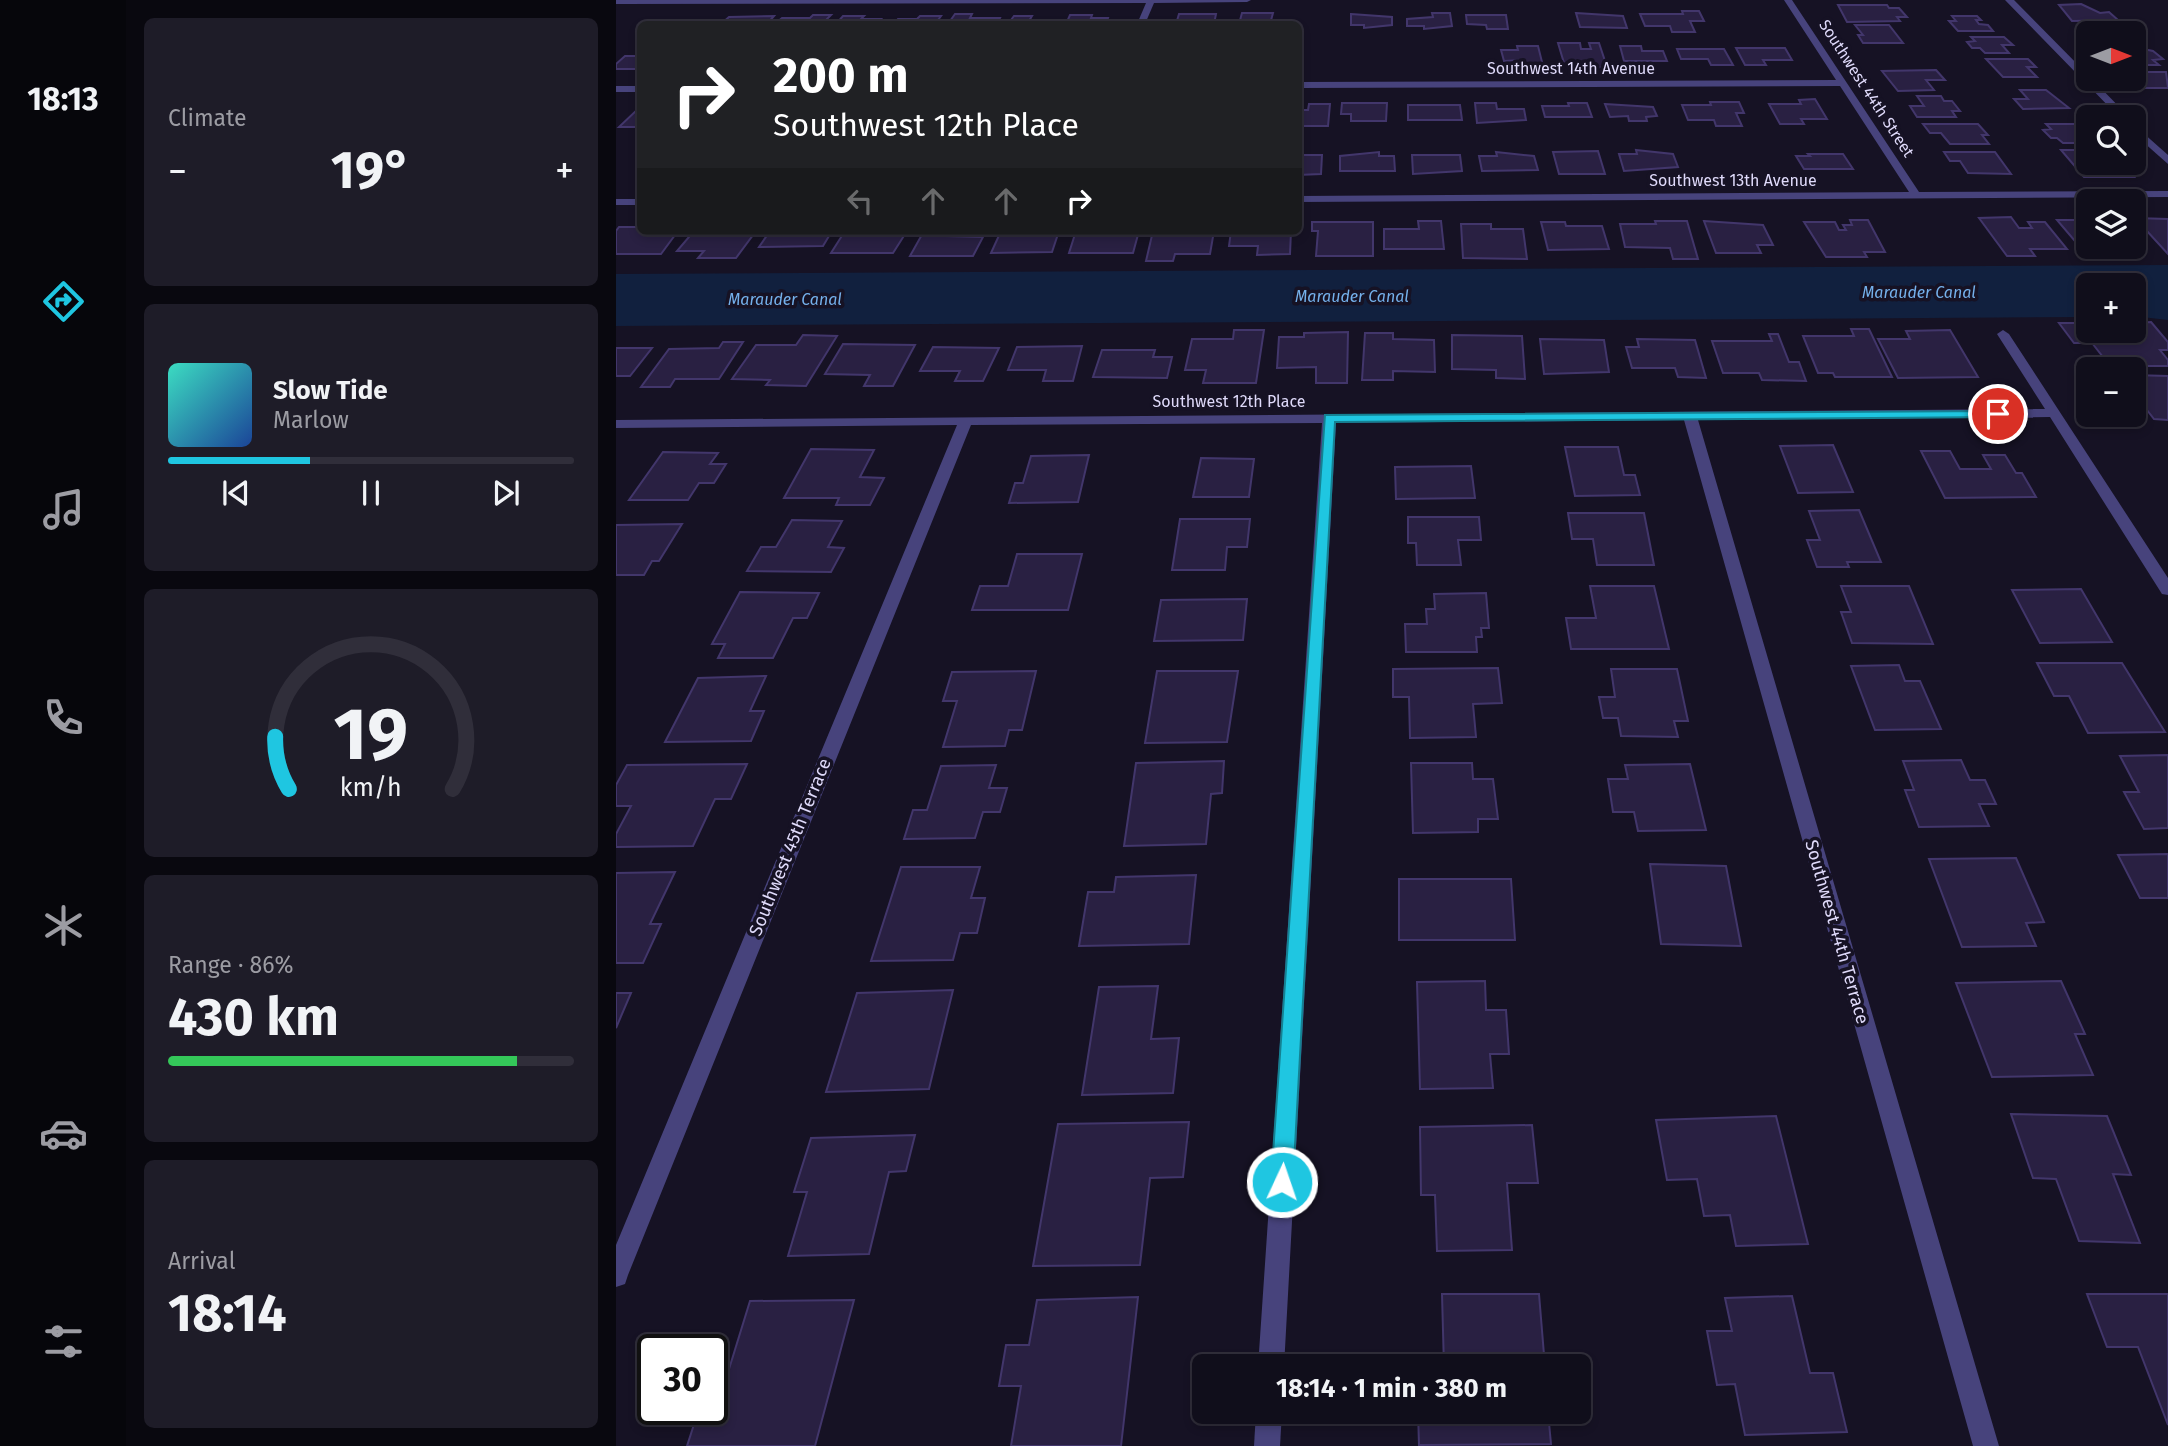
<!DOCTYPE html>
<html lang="en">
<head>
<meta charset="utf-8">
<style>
	:root { --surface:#100e1b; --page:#1e1c28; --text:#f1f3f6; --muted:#9c9ca3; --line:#302e3a; --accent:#1fc6e1 }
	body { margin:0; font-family:"Fira Sans",sans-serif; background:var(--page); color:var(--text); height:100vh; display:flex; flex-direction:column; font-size:26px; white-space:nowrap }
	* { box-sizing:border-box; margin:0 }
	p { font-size:23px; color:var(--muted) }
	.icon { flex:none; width:38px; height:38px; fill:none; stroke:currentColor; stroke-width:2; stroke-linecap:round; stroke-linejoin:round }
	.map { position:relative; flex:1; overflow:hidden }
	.details { display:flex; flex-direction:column; gap:18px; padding:18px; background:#09080f; width:490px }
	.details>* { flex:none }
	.banner { position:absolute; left:21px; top:21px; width:665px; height:214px; border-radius:10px; box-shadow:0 4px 10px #0003,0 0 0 2px var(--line); background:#202124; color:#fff; overflow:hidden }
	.needle { width:46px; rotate:90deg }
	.tools { position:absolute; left:1460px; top:21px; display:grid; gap:14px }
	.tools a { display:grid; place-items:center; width:70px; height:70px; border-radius:10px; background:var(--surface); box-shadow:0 4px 10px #0003,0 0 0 2px var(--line); font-size:35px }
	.speed { position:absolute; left:21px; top:1334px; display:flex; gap:14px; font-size:35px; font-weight:700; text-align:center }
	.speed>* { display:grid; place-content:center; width:91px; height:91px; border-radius:50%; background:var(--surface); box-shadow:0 4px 10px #0003,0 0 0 2px var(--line); line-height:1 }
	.speed .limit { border:4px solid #111; border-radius:10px; background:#fff; color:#111 }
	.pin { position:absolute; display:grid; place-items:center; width:60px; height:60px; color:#fff; margin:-30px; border:4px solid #fff; border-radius:50%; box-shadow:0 2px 7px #0007 }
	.me { position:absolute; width:77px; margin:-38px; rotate:3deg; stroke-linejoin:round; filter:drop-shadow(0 0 5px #0008) }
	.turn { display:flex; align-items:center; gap:24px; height:147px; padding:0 21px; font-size:32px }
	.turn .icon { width:91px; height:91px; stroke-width:2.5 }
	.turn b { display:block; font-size:49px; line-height:60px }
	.lanes { display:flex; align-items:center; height:66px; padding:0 21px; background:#0003; justify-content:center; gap:35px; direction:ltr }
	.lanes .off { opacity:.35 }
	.big { font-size:52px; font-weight:700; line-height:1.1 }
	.details .card { flex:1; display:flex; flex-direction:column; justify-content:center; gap:10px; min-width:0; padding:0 24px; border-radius:10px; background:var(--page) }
	.details .dial { align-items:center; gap:0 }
	.dial svg { height:182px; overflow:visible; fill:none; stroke:var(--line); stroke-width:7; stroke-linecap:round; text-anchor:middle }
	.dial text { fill:var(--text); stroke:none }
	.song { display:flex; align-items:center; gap:21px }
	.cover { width:84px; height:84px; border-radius:10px; background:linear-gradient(135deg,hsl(170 70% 55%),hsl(220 70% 35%)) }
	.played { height:7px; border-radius:4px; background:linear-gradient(90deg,var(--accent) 35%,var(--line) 35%) }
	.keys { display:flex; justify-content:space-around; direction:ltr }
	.heat { display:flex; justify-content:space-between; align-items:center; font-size:38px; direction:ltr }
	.charge { height:10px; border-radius:5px; background:linear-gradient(90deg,#34c759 86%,var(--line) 0) }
	.trip { position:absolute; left:576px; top:1354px; width:399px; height:70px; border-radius:10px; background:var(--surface); box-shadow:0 4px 10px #0003,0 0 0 2px var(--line); font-weight:700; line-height:70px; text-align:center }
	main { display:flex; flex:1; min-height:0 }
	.tabs { display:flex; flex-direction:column; width:126px; justify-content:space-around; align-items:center; background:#06060b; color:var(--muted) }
	.tabs .icon { width:49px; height:49px }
	.tabs .on { color:var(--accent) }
	.tabs b { font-size:32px; color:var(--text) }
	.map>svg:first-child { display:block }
	.water { fill:#11203e }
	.building { fill:#292042; stroke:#42366b; stroke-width:2 }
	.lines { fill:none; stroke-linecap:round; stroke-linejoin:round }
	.minor { fill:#47437c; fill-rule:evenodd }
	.route { fill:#1fc6e1; stroke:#148192; stroke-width:2 }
	.labels { text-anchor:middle; stroke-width:7; stroke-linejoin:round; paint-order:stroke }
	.far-street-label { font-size:16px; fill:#dfdafa; stroke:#161224 }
	.far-water-label { font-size:16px; font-style:italic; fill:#75b1ec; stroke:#161224 }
	.street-label { font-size:18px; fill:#dfdafa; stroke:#161224 }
</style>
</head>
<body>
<main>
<nav class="tabs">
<b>18:13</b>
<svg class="icon on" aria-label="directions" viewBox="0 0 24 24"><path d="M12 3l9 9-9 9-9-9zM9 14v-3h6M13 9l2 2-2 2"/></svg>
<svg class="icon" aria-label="music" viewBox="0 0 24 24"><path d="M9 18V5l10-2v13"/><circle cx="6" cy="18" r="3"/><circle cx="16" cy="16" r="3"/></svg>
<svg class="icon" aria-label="phone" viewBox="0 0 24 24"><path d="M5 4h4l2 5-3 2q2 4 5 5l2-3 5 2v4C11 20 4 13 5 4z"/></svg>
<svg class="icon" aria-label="climate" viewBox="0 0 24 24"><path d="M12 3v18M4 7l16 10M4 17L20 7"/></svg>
<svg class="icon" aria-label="car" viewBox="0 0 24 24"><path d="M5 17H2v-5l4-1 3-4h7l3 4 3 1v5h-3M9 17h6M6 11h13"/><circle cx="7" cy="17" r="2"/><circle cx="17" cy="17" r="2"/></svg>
<svg class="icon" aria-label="filters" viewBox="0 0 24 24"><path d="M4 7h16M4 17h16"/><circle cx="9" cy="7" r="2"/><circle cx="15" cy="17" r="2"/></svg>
</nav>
<section class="details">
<div class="card"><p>Climate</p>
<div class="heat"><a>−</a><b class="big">19°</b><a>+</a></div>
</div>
<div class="card">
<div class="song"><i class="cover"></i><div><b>Slow Tide</b><p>Marlow</p></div></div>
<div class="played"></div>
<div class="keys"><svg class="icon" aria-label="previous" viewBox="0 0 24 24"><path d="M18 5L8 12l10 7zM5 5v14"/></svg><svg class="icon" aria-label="pause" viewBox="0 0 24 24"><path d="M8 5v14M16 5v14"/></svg><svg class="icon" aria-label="next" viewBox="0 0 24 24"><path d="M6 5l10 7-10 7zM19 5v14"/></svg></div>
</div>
<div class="card dial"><svg viewBox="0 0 100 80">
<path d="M14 69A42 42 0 1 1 86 69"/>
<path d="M14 69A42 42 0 0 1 8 46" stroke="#1fc6e1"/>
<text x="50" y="56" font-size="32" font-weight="700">19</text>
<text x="50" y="72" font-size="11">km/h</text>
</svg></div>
<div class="card"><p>Range · 86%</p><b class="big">430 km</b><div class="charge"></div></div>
<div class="card"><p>Arrival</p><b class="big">18:14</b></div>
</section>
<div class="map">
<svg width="1552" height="1446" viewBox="0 0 1552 1446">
	<rect width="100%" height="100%" fill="#161224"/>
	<path class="water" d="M1552 265V320L1517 316V285H1472V317L0 326V274Z"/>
	<g class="building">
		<path d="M1465 4 1484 13 1493 12 1502 20 1456 21 1443 5Z"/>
		<path d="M1222 5H1271L1273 8H1283L1291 17H1281L1284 21 1231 22Z"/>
		<path d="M1066 11H1083L1088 21H1074L1079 32H1056L1054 26H1029L1024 14H1067Z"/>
		<path d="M626 13H657L654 24H623Z"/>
		<path d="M816 13H834L836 26 808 29V26H791V19L817 17Z"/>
		<path d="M960 13 1007 16 1011 28 964 27Z"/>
		<path d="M339 14H356L354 18H384L381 24H332Z"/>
		<path d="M563 14H600L598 24H560Z"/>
		<path d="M735 14 776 17V25L748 28V25H735Z"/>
		<path d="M197 15H215L206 24H159L166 18H194Z"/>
		<path d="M454 15H476L475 18H492L490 24H450Z"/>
		<path d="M850 15H890L892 29H871L870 25 851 24Z"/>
		<path d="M158 16 151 24H105L113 17Z"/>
		<path d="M227 16H248L245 19H265L261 24H220Z"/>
		<path d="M304 16H325L319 24H278L282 19H301Z"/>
		<path d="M398 16H416L413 21H438L436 24H392Z"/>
		<path d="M1336 16H1361L1365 20H1360L1363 24 1372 25 1377 31H1342L1333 21H1340Z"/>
		<path d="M1239 25H1273L1287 43H1247L1242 35H1247Z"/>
		<path d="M1463 26H1494L1502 33 1470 32Z"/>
		<path d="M1355 37H1388L1397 45H1386L1393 53H1369L1364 48H1356L1351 42 1359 41Z"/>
		<path d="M942 43H964L965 49H975L973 43H983L991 67 972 68 971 63H948Z"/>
		<path d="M901 46H922L927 66 907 67 906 60 888 61 885 50H902Z"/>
		<path d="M1004 46H1025L1026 51H1047L1051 61H1008Z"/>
		<path d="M1517 47 1537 51 1547 59 1537 60 1543 65H1517Z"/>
		<path d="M1120 48H1169L1176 60H1147L1150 65H1129Z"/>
		<path d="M1061 49H1108L1117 65H1095L1092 59H1065Z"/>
		<path d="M9 56H24V69H0V64Z"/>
		<path d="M1370 59H1412L1420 67H1411L1421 77H1387Z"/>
		<path d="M1320 70 1329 80H1310L1318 90 1282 91 1266 71Z"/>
		<path d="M1517 72H1550L1552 88H1529L1522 81H1527Z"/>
		<path d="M1404 90H1430L1453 108 1407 109 1398 99H1412Z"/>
		<path d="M1301 96H1325L1328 101H1336L1344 111H1336L1340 117H1301L1294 106H1308Z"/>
		<path d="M1199 99 1211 119H1185L1188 124H1164L1153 104H1185L1183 100Z"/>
		<path d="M1094 102H1123L1128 113H1120L1126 126H1100L1098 120H1072L1066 105H1095Z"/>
		<path d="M726 103H771L770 121H735V114H725Z"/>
		<path d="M859 103H880L881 109H908L910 120 861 123Z"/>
		<path d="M952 103H971L976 117H929L926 106H953Z"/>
		<path d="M693 104H714L712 126H682V110H692Z"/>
		<path d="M989 104 1037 107 1041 116 1030 117 1031 121H1013L1012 116 994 117Z"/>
		<path d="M792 105H844L846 120H792Z"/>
		<path d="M24 107V127H3Z"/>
		<path d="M1307 124H1362L1372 135H1366L1373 144H1334L1325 133H1314Z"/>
		<path d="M1430 124H1468L1472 128V134H1461L1470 143H1447L1441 138H1435L1427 130 1435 129Z"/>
		<path d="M1020 150 1057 154 1062 167 1008 171 1003 154H1021Z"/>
		<path d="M1445 150H1472V163H1509H1505L1518 177H1468Z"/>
		<path d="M982 151 989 174H943L937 152Z"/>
		<path d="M763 152V156H778L779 171H724V156Z"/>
		<path d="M880 152 918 156 922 170 866 171 863 156H881Z"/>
		<path d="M1328 152H1379L1395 174 1352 173 1344 161H1334Z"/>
		<path d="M1192 154H1227L1237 169H1188L1180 156H1194Z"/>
		<path d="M682 155H706L705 174 682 175Z"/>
		<path d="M796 155H844L846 171 797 174Z"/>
		<path d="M1395 217 1403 228H1416L1412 222H1429L1451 249H1414L1419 256H1391L1363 218Z"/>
		<path d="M1519 218 1552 219V254Z"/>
		<path d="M1234 220H1252L1269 252H1248L1251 257H1210L1188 222H1219L1223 230H1230L1227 225H1236Z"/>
		<path d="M1441 220H1472V247H1497H1464Z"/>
		<path d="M802 221H825L828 249H768V229H803Z"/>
		<path d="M1039 221H1071L1082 259H1057L1054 248 1009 247 1004 224H1040Z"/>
		<path d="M1088 221 1147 225 1157 245H1141L1145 253H1100Z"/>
		<path d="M696 222H757V256H700L702 231H696Z"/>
		<path d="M925 222H949L950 226H986L993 249 932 250Z"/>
		<path d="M845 224H875V229H907L911 259 847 258Z"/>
		<path d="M3 227H24V231H35L32 235H59L45 254H0V231Z"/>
		<path d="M78 231H140L120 258H82L88 251H61Z"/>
		<path d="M154 231H216L207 246 143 247Z"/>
		<path d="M229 231H291L277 253H215Z"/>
		<path d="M308 231H333L330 236 367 237 357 256H294Z"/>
		<path d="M385 231H443L436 252 375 253Z"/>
		<path d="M460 231H523L517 253H453Z"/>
		<path d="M537 231H598L594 254H559L557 261H530Z"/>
		<path d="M615 231H675L674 254 641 255 642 246H613Z"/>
		<path d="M1535 322 1552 342V350H1544L1552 360V366H1494L1476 343H1458L1443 323H1472V331H1517V323Z"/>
		<path d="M1235 329H1253L1276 377H1219L1217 373H1202L1187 336H1238Z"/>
		<path d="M618 330H648L640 383H587L590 370H569L576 339H617Z"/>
		<path d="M1334 330 1362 377 1282 378 1262 339H1294L1290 331Z"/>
		<path d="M732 332 731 383H700V367L661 368 663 337H688V333Z"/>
		<path d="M749 333H777V339L818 340 819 372 777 371V380H746Z"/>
		<path d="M1153 334H1162L1173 362H1183L1190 381 1146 380 1143 373H1107L1096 341H1156Z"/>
		<path d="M187 335 221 336 190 386 150 385 154 380 116 379 140 345H180Z"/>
		<path d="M836 335 906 336 909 379 880 378V370L836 369Z"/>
		<path d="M924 339 988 340 993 372 928 374Z"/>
		<path d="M1021 339 1079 340 1090 378 1062 377 1059 368H1016L1010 347H1023Z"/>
		<path d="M107 342H127L103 379H59L54 387H25L53 349 103 348Z"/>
		<path d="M227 344 299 345 277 386H248L254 375 209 374Z"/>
		<path d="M466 346 457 381H427L430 370H392L401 347Z"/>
		<path d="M317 347 383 348 367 381H339L344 371H304Z"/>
		<path d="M0 348H36L14 376H0Z"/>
		<path d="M486 350H539L537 357H556L551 378 477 377Z"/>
		<path d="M1517 375 1552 376V420L1538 419 1517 392Z"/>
		<path d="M1217 445 1237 492 1182 493 1164 446Z"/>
		<path d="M949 447H1002L1008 475H1019L1024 495 959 496Z"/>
		<path d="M195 449 258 450 244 477 268 478 254 505H220L223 498H168Z"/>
		<path d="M1305 451H1334L1344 469H1375L1367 455H1389L1400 473H1406L1420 497 1329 498Z"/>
		<path d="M47 452 102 453 94 464H110L98 483H83L72 500H13Z"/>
		<path d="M473 455 462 502 393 503 399 483H407L415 456Z"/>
		<path d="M585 458 638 459 633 497H577Z"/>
		<path d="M855 466 859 498 780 499 779 467Z"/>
		<path d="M1243 510 1265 562H1231L1233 567H1201L1191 540H1204L1193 511Z"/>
		<path d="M952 513H1028L1038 565H981L977 539H956Z"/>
		<path d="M792 517H863L865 540H842L845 565H801L800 543H792Z"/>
		<path d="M564 519H634L631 547H611L609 570H556Z"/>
		<path d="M176 520 226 521 212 547 228 548 215 572 131 571 145 547H160Z"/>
		<path d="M66 524 43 561H36L28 575H0V525Z"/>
		<path d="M401 554H466L452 610H356L364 586H392Z"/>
		<path d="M974 586H1038L1053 649H955L950 618H980Z"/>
		<path d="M1225 586H1293L1317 644 1236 643 1225 612H1235Z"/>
		<path d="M1465 589 1496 642 1424 643 1396 590Z"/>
		<path d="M124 592 203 593 191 618H177L157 658H102L109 644H96Z"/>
		<path d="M870 593 873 628H865L866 637H860L861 652H790L789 624H811L810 609H819L818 594Z"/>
		<path d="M631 599 627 640 538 641 545 600Z"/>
		<path d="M1421 663H1506L1549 732 1472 733 1453 696H1438Z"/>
		<path d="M1283 665 1289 681H1304L1325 729 1259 730 1235 666Z"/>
		<path d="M882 668 886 703 857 704 860 737 794 738 793 697H777V669Z"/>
		<path d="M995 669H1061L1072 721H1058L1062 737 1005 736 1002 718H987L983 697H999Z"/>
		<path d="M420 671 406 730H393L389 746 327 747 341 701H327L336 672Z"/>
		<path d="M541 671H622L611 742 529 743Z"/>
		<path d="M150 676 134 711H148L135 741 49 742 82 678Z"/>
		<path d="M1552 755V828L1528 829 1508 792H1523L1504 756Z"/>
		<path d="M1345 760 1354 780H1369L1380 804H1363L1373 826 1303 827 1289 790H1298L1287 761Z"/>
		<path d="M608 761 606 793 595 794 590 844 508 846 520 763Z"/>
		<path d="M795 763H856L857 779H877L882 819H862V832L797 833Z"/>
		<path d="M131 764 115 799H99L77 846 0 847V834L15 806H0V785L11 765Z"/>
		<path d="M1074 764 1090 830 1022 831 1018 812H997L992 779H1012L1009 765Z"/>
		<path d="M380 765 373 788H391L384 812H367L359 838 288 839 297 810H311L325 766Z"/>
		<path d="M1552 854V898H1524L1502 855Z"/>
		<path d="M1400 858 1428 922 1410 923 1420 946 1346 947 1313 859Z"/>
		<path d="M1034 864 1110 866 1125 946 1045 944Z"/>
		<path d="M285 867H364L355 898H369L361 933H344L337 960 255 961Z"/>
		<path d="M59 872 34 924H45L27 963H0V873Z"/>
		<path d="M580 875 573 944 463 946 472 892H498L500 877Z"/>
		<path d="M783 879H895L899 940H783Z"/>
		<path d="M869 981 870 1010H890L893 1054H874L877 1088 804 1089 801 982Z"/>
		<path d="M1445 981 1469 1034H1459L1477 1075 1376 1077 1340 983Z"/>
		<path d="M542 986 535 1039 563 1038 557 1093 466 1095 483 987Z"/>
		<path d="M337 990 313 1089 210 1092 241 993Z"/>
		<path d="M0 993H15L0 1028Z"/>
		<path d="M1395 1114 1491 1116 1515 1175 1497 1174 1524 1243 1463 1241 1440 1179 1417 1178Z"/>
		<path d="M1160 1116 1192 1244 1120 1246 1114 1215 1088 1216 1081 1179 1051 1180 1040 1120Z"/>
		<path d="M573 1122 567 1177 534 1178 524 1265 417 1266 442 1124Z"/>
		<path d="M916 1125 922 1183H891L896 1250 821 1251 819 1195H805L804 1127Z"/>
		<path d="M299 1135 290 1171 273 1172 253 1254 172 1256 191 1192H178L195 1138Z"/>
		<path d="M826 1294H923L929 1367H828Z"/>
		<path d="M1471 1294H1552V1425L1522 1347H1491Z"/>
		<path d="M1176 1296 1194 1373H1217L1231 1432 1129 1435 1119 1384 1101 1385 1091 1331H1116L1109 1298Z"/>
		<path d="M522 1297 505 1446H395L405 1386H383L390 1345H413L421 1300Z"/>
		<path d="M238 1300 199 1446H71L83 1409H96V1396L105 1395 134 1301Z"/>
		<path d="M802 1412H932L935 1444 803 1445Z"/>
	</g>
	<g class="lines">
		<g class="minor">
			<path d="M0 0H635L631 2 538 3 529 24H521L530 3 0 4Z"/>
			<path d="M1168 0H1176L1303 192 1552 191V197L682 202V196L1293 192 1224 86 682 88V82L1220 80Z"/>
			<path d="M1389 0H1398L1472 75V79H1476L1513 117H1503Z"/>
			<rect x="0" y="86" width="24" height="6"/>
			<path d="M1517 124 1552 155V164L1517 133Z"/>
			<rect x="0" y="199" width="24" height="6"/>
			<path d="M1387 330 1393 334 1552 578V595L1546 594 1434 417 1082 420 1383 1446H1357L1068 420 720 423 668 1367H642L706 423 355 425 12 1275 9 1284 0 1287V1245L341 425 0 428V420L1429 409 1381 334Z"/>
			<path d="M640 1412H666L664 1446H638Z"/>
		</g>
	</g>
	<path class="route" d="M1382 411 1386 412V417L719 422 677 1182 674 1190 666 1193 658 1190 655 1182 709 415Z"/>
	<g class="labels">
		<g class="far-street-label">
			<text x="955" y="74">Southwest 14th Avenue</text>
			<text transform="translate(1251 88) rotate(57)" y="6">Southwest 44th Street</text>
			<text x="1117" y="186">Southwest 13th Avenue</text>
			<text x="613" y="407">Southwest 12th Place</text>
		</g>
		<g class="far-water-label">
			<text x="1303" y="298">Marauder Canal</text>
			<text x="736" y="302">Marauder Canal</text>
			<text x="169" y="305">Marauder Canal</text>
		</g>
		<g class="street-label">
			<text transform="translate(174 847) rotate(-68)" y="6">Southwest 45th Terrace</text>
			<text transform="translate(1221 932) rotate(74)" y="6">Southwest 44th Terrace</text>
		</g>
	</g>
</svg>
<div class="tools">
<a><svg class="needle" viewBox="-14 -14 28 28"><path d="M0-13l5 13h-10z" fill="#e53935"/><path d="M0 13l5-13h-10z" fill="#9c9ca3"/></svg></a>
<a><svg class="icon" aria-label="search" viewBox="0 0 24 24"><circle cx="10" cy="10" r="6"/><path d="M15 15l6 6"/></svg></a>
<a><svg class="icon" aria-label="layers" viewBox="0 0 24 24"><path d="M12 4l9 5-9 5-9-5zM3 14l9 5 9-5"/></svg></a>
<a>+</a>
<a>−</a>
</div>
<div class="speed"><div class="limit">30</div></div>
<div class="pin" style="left:1382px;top:414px;background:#d93025"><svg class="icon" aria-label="arrive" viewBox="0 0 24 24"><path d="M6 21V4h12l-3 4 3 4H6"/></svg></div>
<svg class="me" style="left:666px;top:1182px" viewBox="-20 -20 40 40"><circle r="17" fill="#1fc6e1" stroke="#fff" stroke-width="3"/><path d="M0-11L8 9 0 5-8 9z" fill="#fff"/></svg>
<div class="trip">18:14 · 1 min · 380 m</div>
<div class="banner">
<div class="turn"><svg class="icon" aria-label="right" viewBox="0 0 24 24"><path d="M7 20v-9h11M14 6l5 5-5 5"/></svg><div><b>200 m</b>Southwest 12th Place</div></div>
<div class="lanes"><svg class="icon off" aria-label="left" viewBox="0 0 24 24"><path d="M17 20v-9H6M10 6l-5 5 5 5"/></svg><svg class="icon off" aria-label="ahead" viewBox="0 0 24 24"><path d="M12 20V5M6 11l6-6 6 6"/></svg><svg class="icon off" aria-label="ahead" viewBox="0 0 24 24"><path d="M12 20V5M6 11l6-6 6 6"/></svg><svg class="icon" aria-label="right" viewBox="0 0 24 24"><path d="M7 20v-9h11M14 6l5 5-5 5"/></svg></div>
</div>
</div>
</main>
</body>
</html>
